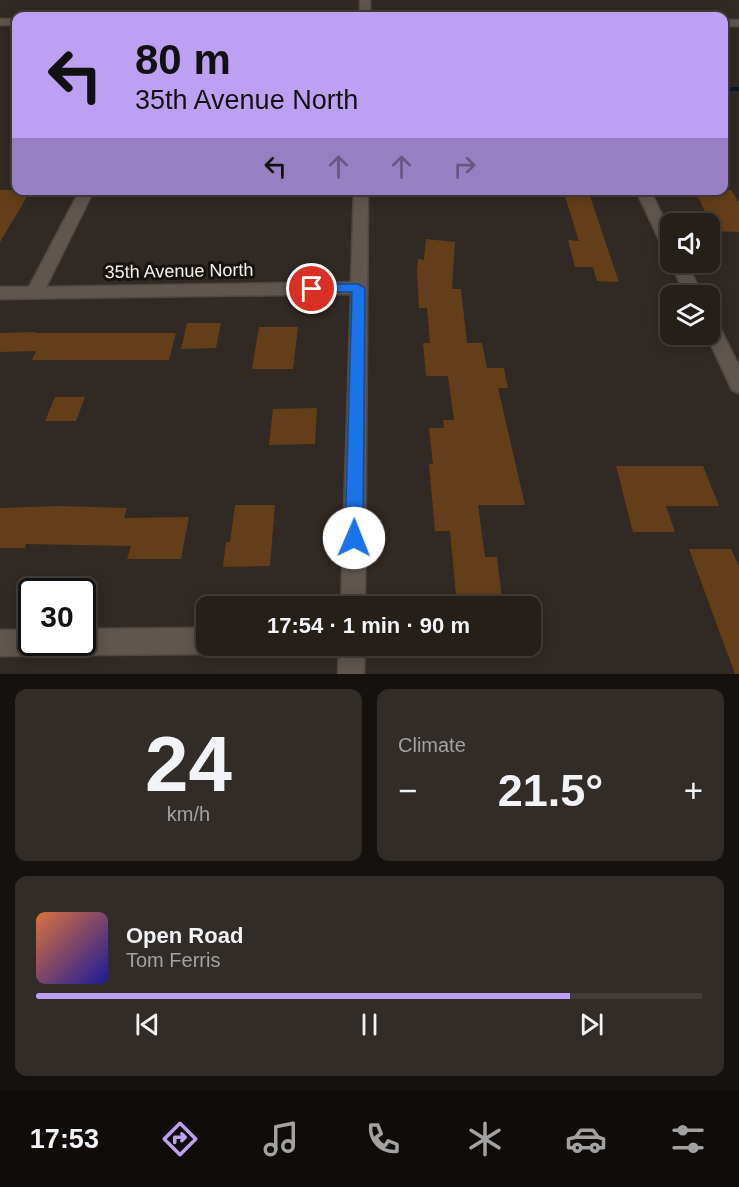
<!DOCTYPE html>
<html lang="en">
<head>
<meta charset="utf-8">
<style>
	:root { --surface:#251f1a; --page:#312c27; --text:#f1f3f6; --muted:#a3a2a2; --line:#423d39; --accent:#bca0f2 }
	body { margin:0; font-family:Helvetica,sans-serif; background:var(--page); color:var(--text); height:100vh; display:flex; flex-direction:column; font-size:22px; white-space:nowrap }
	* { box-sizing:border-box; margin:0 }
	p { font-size:20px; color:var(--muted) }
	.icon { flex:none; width:33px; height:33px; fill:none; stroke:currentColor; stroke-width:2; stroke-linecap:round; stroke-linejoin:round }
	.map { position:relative; height:674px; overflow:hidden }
	.side { display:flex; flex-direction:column; gap:15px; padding:15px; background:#14110e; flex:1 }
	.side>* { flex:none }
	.top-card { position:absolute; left:12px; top:12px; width:716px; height:183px; border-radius:12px; box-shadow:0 3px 15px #0003,0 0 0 2px var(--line); background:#bca0f2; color:#111; overflow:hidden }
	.fabs { position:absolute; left:660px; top:213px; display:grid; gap:12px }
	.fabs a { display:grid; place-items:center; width:60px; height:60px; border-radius:12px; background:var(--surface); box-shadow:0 3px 15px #0003,0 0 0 2px var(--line); font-size:30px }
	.speed { position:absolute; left:18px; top:578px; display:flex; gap:12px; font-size:30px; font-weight:700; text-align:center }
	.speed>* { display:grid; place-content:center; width:78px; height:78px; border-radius:50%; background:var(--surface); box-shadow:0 3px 15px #0003,0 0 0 2px var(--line); line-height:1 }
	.speed .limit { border:3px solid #111; border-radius:9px; background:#fff; color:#111 }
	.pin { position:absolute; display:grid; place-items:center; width:51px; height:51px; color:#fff; margin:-26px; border:3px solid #fff; border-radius:50%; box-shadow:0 2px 6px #0007 }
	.me { position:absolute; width:66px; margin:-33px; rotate:1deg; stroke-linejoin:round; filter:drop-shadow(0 0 4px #0008) }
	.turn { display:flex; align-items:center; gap:21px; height:126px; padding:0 24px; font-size:27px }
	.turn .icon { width:78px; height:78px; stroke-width:2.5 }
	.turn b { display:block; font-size:42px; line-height:51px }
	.lanes { display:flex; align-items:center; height:57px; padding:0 24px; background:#0003; justify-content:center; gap:30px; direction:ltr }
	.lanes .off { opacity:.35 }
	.big { font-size:45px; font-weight:700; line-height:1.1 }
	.side .card { flex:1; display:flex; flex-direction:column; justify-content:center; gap:9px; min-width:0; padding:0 21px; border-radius:12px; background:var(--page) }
	.side .dial { align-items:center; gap:0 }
	.dial b { font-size:78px; line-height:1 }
	.song { display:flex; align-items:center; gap:18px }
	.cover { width:72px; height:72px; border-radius:9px; background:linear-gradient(135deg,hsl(20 70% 55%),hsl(240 70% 35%)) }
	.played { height:6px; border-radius:3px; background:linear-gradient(90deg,var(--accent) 80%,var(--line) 80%) }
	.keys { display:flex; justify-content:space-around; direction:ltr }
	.heat { display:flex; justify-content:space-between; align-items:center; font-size:33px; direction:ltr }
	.side .tiles { flex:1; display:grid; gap:15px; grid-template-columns:1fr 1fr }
	.card:last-child { grid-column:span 2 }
	.trip { position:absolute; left:196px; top:596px; width:345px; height:60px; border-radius:12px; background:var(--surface); box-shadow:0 3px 15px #0003,0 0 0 2px var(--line); font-weight:700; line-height:60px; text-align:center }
	.tab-bar { display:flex; height:96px; justify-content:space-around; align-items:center; background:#0f0c0a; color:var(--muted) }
	.tab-bar .icon { width:42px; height:42px }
	.tab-bar .on { color:var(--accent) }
	.tab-bar b { font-size:27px; color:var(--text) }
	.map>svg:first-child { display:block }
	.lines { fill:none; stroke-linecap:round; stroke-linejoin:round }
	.stream { stroke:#031a2e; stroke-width:4 }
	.building { fill:#643e18 }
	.minor-casing { stroke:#4e4742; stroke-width:3 }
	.minor { fill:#5f564f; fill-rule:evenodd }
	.route { fill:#1a73e8; stroke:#114b97; stroke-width:1.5 }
	.labels { text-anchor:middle; stroke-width:6; stroke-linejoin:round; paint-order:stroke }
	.street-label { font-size:18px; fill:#f5f0eb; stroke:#161310 }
</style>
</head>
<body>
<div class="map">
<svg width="739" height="674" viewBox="0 0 739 674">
	<rect width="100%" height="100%" fill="#312923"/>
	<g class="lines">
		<path class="stream" d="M723 89H739"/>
	</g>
	<g class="building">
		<path d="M0 190H31L0 242Z"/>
		<path d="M563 190H588L619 282 597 281 593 267H575L568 240 579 241Z"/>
		<path d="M695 190H731L739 202V232L714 231Z"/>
		<path d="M426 239 455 242 452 289H461L467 343H482L487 368H504L508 388H498L525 505H478L485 557H497L503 606H457L450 531H435L429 464H433L429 428H444L443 420H454L448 376H426L423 343H430L427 308H419L417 273 418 259 424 260Z"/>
		<path d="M187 323H221L216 348 181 349Z"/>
		<path d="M259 327H298L293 369H252Z"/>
		<path d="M36 332 35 333H176L169 360H32L36 351 0 352V333Z"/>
		<path d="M55 397H85L76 421H45Z"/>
		<path d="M317 408 315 444 269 445 273 409Z"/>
		<path d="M616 466H703L719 506H666L675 532H633Z"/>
		<path d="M235 505H275L270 566 223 567 226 542H230Z"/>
		<path d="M59 506 127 508 124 518 189 517 181 559H127L131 546 26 544 25 548H0V508Z"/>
		<path d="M689 549H731L739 566V674H735Z"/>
	</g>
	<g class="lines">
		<defs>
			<g id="minor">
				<rect x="360" y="0" width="10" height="16"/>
				<rect x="0" y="19" width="16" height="6"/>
				<rect x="723" y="20" width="16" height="6"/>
				<path d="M80 190H94L46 287 351 282 354 190H368L365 606H341L351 294 0 299V287H29Z"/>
				<path d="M636 190H650L670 231V251L664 250 662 246Z"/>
				<path d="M670 262H686L703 296H686Z"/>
				<path d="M710 319 716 320 739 366V393L732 390 706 334H710Z"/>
				<path d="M207 628V645H218L216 650 207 654 82 655 76 652 69 655 0 656V630H32V642H82V629Z"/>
				<path d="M339 645H365L364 674H338Z"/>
			</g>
		</defs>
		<use href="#minor" class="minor-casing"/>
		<use href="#minor" class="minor"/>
	</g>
	<path class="route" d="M312 284H358L365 288 363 538 360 544 354 546 348 544 345 538 352 292H307L305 289 307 286Z"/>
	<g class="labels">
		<g class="street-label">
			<text transform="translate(179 271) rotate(-1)" y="6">35th Avenue North</text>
		</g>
	</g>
</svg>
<div class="fabs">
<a><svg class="icon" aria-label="sound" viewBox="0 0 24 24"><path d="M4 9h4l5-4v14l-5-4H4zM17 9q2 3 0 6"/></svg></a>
<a><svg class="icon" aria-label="layers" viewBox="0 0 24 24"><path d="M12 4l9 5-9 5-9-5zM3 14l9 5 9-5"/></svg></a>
</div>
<div class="speed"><div class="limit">30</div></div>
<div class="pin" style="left:312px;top:289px;background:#d93025"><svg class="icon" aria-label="arrive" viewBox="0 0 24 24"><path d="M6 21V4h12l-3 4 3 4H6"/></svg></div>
<svg class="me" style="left:354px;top:538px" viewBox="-20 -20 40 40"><circle r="19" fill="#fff"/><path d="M0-13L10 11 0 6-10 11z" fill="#1a73e8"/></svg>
<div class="trip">17:54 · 1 min · 90 m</div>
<div class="top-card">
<div class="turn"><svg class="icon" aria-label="left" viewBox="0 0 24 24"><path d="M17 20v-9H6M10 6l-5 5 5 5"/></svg><div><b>80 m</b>35th Avenue North</div></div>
<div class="lanes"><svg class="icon" aria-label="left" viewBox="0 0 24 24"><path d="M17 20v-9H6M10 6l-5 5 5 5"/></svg><svg class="icon off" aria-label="ahead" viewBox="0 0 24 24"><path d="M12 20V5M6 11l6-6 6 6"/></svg><svg class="icon off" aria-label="ahead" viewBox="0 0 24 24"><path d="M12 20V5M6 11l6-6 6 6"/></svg><svg class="icon off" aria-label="right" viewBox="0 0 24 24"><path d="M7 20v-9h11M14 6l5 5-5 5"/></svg></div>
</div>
</div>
<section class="side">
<div class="tiles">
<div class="card dial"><b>24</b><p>km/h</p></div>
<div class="card"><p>Climate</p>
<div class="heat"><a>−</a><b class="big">21.5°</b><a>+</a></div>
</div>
<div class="card">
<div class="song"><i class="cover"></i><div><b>Open Road</b><p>Tom Ferris</p></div></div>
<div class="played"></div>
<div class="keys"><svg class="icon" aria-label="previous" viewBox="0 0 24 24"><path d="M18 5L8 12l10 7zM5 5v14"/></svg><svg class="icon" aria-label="pause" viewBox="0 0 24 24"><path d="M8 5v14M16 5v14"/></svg><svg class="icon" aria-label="next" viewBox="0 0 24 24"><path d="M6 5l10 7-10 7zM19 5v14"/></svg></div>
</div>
</div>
</section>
<nav class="tab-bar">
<b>17:53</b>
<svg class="icon on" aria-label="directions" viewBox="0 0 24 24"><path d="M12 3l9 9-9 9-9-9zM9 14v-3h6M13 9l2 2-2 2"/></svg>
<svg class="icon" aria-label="music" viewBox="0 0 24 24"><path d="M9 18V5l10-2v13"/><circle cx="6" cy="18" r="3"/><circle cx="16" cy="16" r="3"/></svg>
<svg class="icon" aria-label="phone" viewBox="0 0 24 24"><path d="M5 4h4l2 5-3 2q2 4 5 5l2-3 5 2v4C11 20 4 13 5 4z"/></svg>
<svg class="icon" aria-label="climate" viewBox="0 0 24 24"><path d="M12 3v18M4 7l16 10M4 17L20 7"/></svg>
<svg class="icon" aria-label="car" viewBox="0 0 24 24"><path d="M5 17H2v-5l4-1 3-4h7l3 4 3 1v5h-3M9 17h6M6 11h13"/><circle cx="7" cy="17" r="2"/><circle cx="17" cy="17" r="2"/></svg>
<svg class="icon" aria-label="filters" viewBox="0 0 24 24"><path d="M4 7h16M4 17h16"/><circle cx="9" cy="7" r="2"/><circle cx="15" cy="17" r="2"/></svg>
</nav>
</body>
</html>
